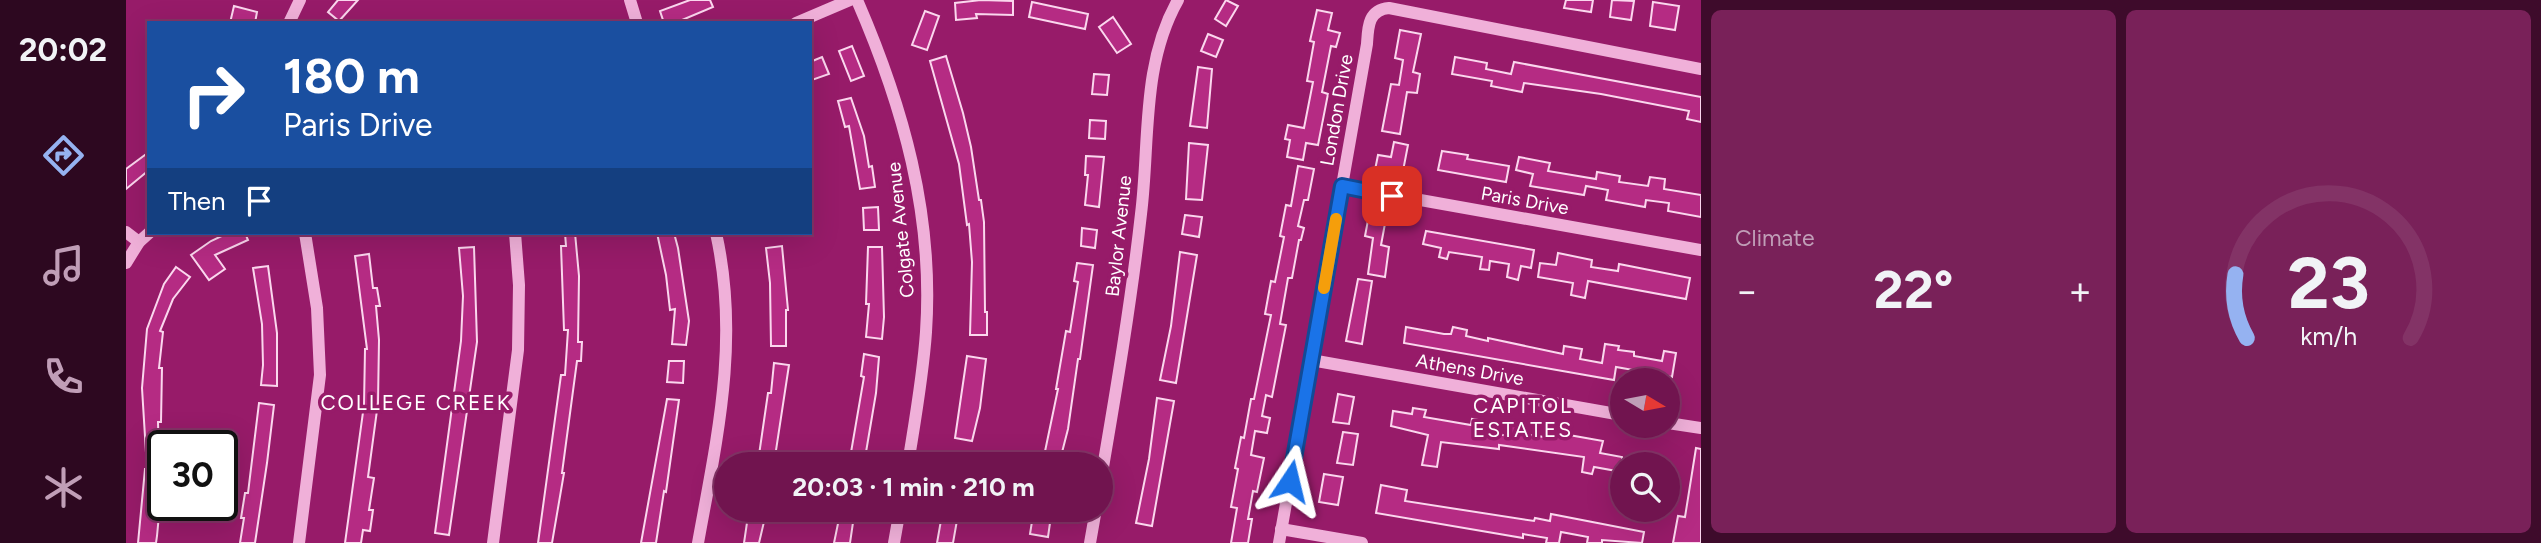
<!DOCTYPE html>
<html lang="en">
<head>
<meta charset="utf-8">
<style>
	:root { --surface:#71144f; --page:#792159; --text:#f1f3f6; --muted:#c09eb7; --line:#833366; --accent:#95b2f1 }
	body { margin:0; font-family:Figtree,sans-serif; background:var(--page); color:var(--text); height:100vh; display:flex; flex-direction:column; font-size:26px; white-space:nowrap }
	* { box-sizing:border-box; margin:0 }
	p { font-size:23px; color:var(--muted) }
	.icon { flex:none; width:38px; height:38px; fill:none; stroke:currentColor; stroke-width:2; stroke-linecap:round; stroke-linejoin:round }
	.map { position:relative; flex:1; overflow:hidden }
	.panel { display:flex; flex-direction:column; gap:10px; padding:10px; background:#3e0b2b; width:840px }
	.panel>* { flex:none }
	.top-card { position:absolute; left:21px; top:21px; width:665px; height:214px; border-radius:0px; box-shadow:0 7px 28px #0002,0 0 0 2px var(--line); background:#1a4fa0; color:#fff; overflow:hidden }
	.needle { width:46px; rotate:100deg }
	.controls { position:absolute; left:1484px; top:368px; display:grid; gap:14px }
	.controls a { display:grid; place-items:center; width:70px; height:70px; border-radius:50%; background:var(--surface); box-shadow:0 7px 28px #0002,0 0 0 2px var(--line); font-size:35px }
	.speed { position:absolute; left:21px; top:430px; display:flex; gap:14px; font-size:35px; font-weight:700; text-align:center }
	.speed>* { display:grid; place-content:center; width:91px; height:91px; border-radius:50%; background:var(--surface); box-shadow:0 7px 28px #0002,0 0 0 2px var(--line); line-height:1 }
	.speed .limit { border:4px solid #111; border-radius:10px; background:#fff; color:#111 }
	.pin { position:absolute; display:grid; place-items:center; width:60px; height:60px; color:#fff; margin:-30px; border-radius:14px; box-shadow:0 4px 10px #0006 }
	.me { position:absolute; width:77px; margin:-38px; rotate:10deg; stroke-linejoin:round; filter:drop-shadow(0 0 5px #0008) }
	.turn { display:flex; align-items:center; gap:24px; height:147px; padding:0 21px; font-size:32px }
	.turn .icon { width:91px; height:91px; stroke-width:2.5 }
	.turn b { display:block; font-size:49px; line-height:60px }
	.then { display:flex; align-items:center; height:66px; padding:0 21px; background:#0003; gap:14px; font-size:26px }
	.big { font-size:52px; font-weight:700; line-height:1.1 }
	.panel .widget { flex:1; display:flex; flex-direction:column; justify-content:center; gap:10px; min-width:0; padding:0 24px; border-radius:10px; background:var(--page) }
	.panel .dial { align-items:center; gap:0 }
	.dial svg { height:182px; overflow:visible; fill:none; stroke:var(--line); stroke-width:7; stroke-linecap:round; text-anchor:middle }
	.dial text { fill:var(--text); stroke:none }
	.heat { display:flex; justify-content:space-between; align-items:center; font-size:38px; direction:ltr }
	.panel .tiles { flex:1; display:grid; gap:10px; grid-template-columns:repeat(2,1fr) }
	.trip { position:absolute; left:588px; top:452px; width:399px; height:70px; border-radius:35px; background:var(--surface); box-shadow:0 7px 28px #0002,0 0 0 2px var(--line); font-weight:700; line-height:70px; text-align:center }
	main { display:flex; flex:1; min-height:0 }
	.tabs { display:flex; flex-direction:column; width:126px; justify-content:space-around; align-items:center; background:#2d0820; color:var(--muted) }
	.tabs .icon { width:49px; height:49px }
	.tabs .on { color:var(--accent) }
	.tabs b { font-size:32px; color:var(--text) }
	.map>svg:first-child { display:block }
	.building { fill:#b52b83; stroke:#fbd7ee; stroke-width:2 }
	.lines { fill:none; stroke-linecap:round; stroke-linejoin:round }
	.minor { stroke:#f0b0d9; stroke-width:12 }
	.route-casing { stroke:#114b97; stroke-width:18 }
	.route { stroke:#1a73e8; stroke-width:12 }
	.slow { stroke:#f59e0b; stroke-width:12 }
	.labels { text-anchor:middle; stroke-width:7; stroke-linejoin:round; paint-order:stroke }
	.street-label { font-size:19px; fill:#fff; stroke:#971b69 }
	.neighbourhood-label { font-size:21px; letter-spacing:2px; fill:#fff; stroke:#971b69 }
</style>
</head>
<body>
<main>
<nav class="tabs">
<b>20:02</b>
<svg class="icon on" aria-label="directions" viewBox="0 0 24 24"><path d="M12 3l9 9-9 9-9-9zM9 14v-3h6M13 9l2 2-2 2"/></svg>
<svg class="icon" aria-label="music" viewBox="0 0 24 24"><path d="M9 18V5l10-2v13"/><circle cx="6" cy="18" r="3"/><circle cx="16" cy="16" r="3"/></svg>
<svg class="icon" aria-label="phone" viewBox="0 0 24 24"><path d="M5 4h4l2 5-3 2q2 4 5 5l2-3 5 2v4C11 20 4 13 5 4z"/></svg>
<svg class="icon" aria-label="climate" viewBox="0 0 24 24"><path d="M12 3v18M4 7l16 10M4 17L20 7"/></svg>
</nav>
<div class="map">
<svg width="1575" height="543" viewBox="0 0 1575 543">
	<rect width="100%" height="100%" fill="#971b69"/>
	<g class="building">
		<path d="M212 0H232L213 21 202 12Z"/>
		<path d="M564 0H584L587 7 549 23H538L534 11Z"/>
		<path d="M855 0 887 1V15L850 14 851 18 830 20 829 3Z"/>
		<path d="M1100 0 1112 6 1100 26 1089 19Z"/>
		<path d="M1440 0H1467L1465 12 1438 8Z"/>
		<path d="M1486 0 1508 1 1505 20 1484 17Z"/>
		<path d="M906 2 962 14 959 29 903 17Z"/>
		<path d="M1527 2 1553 6 1549 30 1524 26Z"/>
		<path d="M108 6 131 12 129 23H104Z"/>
		<path d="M1191 10 1206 13 1202 30 1214 33 1210 47 1205 46 1196 92 1202 94 1192 145 1180 143 1177 160 1161 157 1164 140 1159 139 1162 125 1178 128 1187 82 1181 81 1188 42 1184 41Z"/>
		<path d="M799 11 813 16 801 50 786 45Z"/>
		<path d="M987 17 1005 44 991 53 973 27Z"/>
		<path d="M1274 30 1295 34 1287 72 1294 74 1291 93 1281 92 1274 134 1256 131 1265 84 1273 85 1277 60 1269 58Z"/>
		<path d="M1082 34 1097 40 1090 57 1075 51Z"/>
		<path d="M726 46 738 76 725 81 713 51Z"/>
		<path d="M820 56 837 113 845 147 853 200H855L858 222 859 312H861V335H844L846 262 843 224 841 225 833 164 804 61Z"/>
		<path d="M696 57 703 74 686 80 684 62Z"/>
		<path d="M1329 57 1361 63 1360 69 1385 74 1388 62 1575 97V122L1561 119 1563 111 1475 94 1398 83 1396 92 1365 86 1366 81 1326 74Z"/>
		<path d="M1072 67 1086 69 1081 128 1064 126Z"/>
		<path d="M968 74 983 75 981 95 966 94Z"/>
		<path d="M725 98 738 136 743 167 746 166 749 187 734 189 723 126 719 127 712 101Z"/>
		<path d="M964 120 980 121 979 139 963 138Z"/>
		<path d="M1268 142 1282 145 1276 176 1249 170 1252 155 1265 157Z"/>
		<path d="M1063 143 1082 145 1076 200 1060 199Z"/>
		<path d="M1316 151 1342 155 1341 159 1383 166 1380 182 1312 170Z"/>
		<path d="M23 152V170L0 189V169Z"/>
		<path d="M960 156 978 157 973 207 959 205 962 175H959Z"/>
		<path d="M1393 157 1424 163 1422 171 1470 179 1471 172 1494 176 1493 182 1522 186 1524 177 1539 179 1538 189 1575 195V217L1542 211 1543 203 1520 200 1519 207 1480 200 1482 190 1460 186 1458 195 1404 186 1407 174 1390 170Z"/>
		<path d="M1172 166 1188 169 1182 200H1178L1172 226 1178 228 1175 240H1173L1166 278H1162L1154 324 1160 325 1146 397 1140 395 1136 416 1144 418 1141 433 1129 431 1125 455 1138 458 1131 492 1127 491 1122 519H1126L1122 543H1105L1111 508 1105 507 1112 469 1109 468 1115 437 1118 438 1125 399H1128L1145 315 1139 314 1145 281 1149 282 1158 237 1154 236 1160 205 1165 206Z"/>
		<path d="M752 207 753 230H738L737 208Z"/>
		<path d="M1244 210 1261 213 1255 245 1263 247 1259 277 1242 274 1247 238 1239 236Z"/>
		<path d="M1059 215 1076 217 1073 237 1056 234Z"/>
		<path d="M956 228 971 230 969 248 955 246Z"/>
		<path d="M1300 231 1408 250 1405 268 1395 266 1392 280 1381 277 1383 264 1364 261 1363 270 1354 269 1356 257 1323 252 1321 259 1313 257 1315 248 1297 244Z"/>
		<path d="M102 233H119L122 240 89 255 99 269 83 280 65 255 85 241Z"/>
		<path d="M439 233H449L453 276 452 342H456L455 361H451L436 473H438L426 543H412L435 375H439L442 330H438L435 246H440Z"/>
		<path d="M531 233H548L552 248 563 321 560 345 546 344 549 309 544 310 540 275Z"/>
		<path d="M656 246 662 310H660V346H645L644 283 640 248Z"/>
		<path d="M348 247 351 342 323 535 309 533 335 341 337 296 333 248Z"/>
		<path d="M742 247H756L758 317 756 339 740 337 743 304H740Z"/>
		<path d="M1054 252 1071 255 1050 383 1034 380 1045 326Z"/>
		<path d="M1432 253 1466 260 1465 267 1492 271 1493 264 1564 278 1560 299 1462 281 1459 298 1445 295 1447 283 1412 277 1414 263 1430 265Z"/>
		<path d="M243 254 247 288H251L254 306H250L253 340 252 403 242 477 248 478 243 510H247L244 531 237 530 235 543H219L238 405 239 349H241L229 256Z"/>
		<path d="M951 263 967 265 954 359H952L942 429 933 464 917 461 932 389H930L940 331 944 332 952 282 948 281Z"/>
		<path d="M142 266 151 333V386L135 385 137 365 136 324 127 268Z"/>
		<path d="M50 267 64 277 47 299 34 331 37 332 33 368H36L35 422H32L34 504 31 536 30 543H12L19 469H21L16 388 21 329 38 284Z"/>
		<path d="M1232 279 1246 281 1236 344 1220 341Z"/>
		<path d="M1280 327 1318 334H1325L1327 327 1341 330 1340 336 1362 341V338L1437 354 1438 346 1456 349 1454 359 1476 363 1479 344 1493 346 1492 350 1508 352V356L1536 361 1538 351 1550 353 1546 377 1529 374 1528 380H1512L1513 371 1490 367 1488 380 1278 343Z"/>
		<path d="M738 354 753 357 750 393 738 464H723L738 377 735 376Z"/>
		<path d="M841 356 860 359 854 408 846 441 829 438Z"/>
		<path d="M543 361H558L557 383 541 382Z"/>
		<path d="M648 363 663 365 649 457 633 455 642 393H645Z"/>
		<path d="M1212 394 1228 397 1223 424 1207 422Z"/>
		<path d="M1031 398 1048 401 1026 526 1010 523 1023 459Z"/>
		<path d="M541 399 553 400 540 492 538 491 530 543H515Z"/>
		<path d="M133 403 148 405 141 463 129 543H114L118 518H115L119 493H122Z"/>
		<path d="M1287 408 1300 410 1298 417 1345 425 1346 419 1359 421 1357 432 1384 436 1385 425 1399 427 1398 434 1425 438 1426 432 1477 441 1474 453 1496 457V472L1468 467 1466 474 1456 472 1458 457 1373 445V449L1315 442 1311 467 1296 465 1302 435 1265 426 1267 411 1286 414Z"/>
		<path d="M1217 432 1232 434 1227 465 1211 463Z"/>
		<path d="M1570 448 1575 449V543H1547L1552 516 1559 517Z"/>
		<path d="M1198 474 1217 477 1212 505 1193 502Z"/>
		<path d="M1255 485 1281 490 1279 501 1408 521 1409 518 1424 521 1425 514 1518 532 1516 543 1476 540V543H1461L1462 537 1435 532 1433 543H1420L1421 538 1397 534V538L1250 513Z"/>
		<path d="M623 509H641L633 543H618Z"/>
		<path d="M715 509H729L724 543H708Z"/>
		<path d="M817 509H833L827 543H811Z"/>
		<path d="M908 509H926L922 537 904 534Z"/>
	</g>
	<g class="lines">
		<g class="minor">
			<path d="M504 0 511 23"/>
			<path d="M731 0C777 106 808 215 800 332 797 376 789 420 782 464"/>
			<path d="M163 23 174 0"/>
			<path d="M670 23 724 0"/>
			<path d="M1216 186 1575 250"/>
			<path d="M0 232 13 242"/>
			<path d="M0 263 13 242 23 233"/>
			<path d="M1185 360 1496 415"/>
			<path d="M1542 423 1575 428"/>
			<path d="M975 479C990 391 1005 303 1015 214 1024 142 1015 65 1052 0"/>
			<path d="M1155 529 1236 543"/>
			<path d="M173 543 194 375 191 308 179 233"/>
			<path d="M367 543 392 350 393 285 389 233"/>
			<path d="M572 543C591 438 614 340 590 233"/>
			<path d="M768 543 774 509"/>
			<path d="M964 543 970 509"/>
			<path d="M1153 543 1241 44C1242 27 1242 10 1263 8L1575 69"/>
		</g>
	</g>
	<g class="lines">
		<defs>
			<path id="route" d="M1164 481 1216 186 1266 196"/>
		</defs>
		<use href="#route" class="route-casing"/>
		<use href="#route" class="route"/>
		<path class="slow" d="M1198 288 1210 219"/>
	</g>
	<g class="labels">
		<g class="street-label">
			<text transform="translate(1210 110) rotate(-80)" y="7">London Drive</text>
			<text transform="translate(1399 200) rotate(10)" y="7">Paris Drive</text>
			<text transform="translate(774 230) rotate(-96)" y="7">Colgate Avenue</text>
			<text transform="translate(992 236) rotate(-84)" y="7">Baylor Avenue</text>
			<text transform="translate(1344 369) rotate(10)" y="7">Athens Drive</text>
		</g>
		<g class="neighbourhood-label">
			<text x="290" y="410">COLLEGE CREEK</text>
			<text x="1397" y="413">CAPITOL<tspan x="1397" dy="24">ESTATES</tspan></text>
		</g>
	</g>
</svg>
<div class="controls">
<a><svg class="needle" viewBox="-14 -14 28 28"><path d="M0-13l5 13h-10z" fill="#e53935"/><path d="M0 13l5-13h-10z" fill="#c09eb7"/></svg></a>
<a><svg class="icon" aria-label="search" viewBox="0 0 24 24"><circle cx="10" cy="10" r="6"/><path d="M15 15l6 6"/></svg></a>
</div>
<div class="speed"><div class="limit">30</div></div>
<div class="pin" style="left:1266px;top:196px;background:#d93025"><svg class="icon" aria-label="arrive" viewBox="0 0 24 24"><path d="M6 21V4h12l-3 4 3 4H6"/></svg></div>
<svg class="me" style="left:1164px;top:481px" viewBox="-20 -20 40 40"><path d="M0-17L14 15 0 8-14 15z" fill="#1a73e8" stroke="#fff" stroke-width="4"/></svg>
<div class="trip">20:03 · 1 min · 210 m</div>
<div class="top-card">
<div class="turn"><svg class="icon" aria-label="right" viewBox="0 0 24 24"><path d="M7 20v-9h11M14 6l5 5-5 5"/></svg><div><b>180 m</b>Paris Drive</div></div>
<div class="then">Then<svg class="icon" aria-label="arrive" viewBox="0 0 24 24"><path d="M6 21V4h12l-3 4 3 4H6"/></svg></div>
</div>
</div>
<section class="panel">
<div class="tiles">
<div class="widget"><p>Climate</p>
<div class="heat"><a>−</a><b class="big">22°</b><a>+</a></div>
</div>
<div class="widget dial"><svg viewBox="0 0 100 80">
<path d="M14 69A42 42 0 1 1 86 69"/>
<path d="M14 69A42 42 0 0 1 9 41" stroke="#95b2f1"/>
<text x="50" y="56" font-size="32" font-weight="700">23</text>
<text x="50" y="72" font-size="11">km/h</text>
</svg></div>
</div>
</section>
</main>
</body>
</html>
